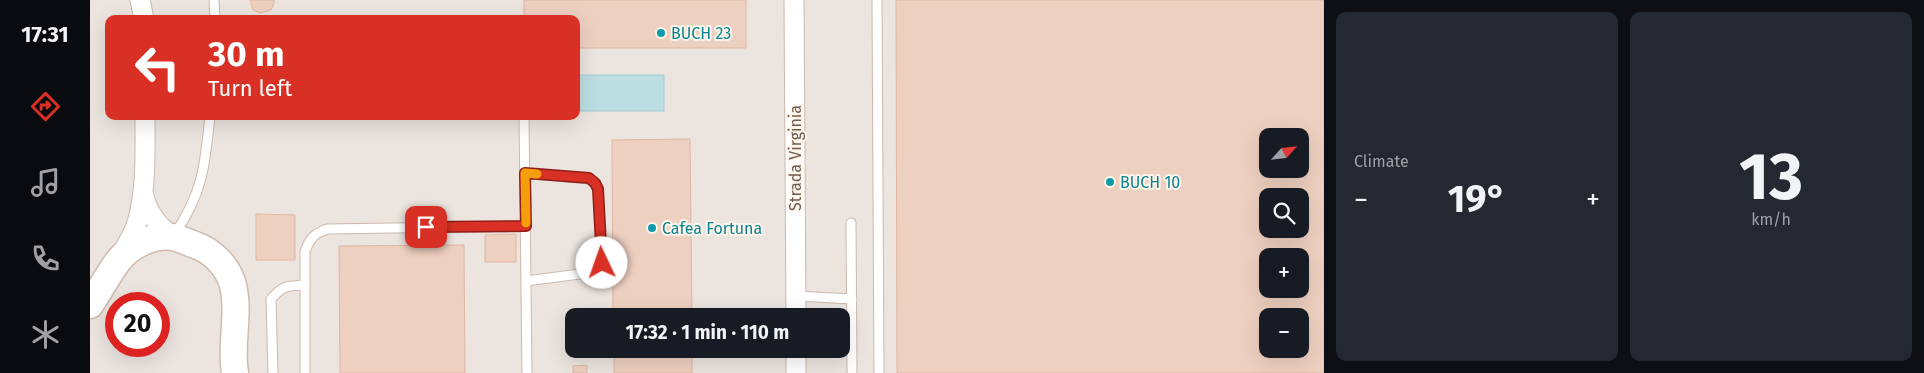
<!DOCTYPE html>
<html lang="en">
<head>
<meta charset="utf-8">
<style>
	:root { --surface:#171b24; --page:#242831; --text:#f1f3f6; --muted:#9ea1a6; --accent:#d93025 }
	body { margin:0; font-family:"Fira Sans",sans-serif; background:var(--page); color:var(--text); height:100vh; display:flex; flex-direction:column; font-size:19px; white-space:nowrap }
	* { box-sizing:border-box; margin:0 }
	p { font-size:16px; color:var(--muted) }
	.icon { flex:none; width:28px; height:28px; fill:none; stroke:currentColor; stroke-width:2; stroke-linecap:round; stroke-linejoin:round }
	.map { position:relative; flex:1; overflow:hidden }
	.sheet { display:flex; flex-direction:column; gap:12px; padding:12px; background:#0d0f14; width:600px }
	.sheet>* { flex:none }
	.hud { position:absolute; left:15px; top:15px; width:475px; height:105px; border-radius:10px; box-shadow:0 5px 20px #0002; background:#d93025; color:#fff; overflow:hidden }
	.needle { width:32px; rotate:63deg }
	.fabs { position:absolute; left:1169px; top:128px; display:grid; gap:10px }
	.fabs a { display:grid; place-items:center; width:50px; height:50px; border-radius:10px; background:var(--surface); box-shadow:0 5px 20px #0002; font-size:25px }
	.speed { position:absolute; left:15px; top:292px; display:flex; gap:10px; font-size:25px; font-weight:700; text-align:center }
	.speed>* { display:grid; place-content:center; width:65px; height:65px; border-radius:50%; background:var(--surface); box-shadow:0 5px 20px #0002; line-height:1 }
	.speed .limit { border:8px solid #d22; background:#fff; color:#111 }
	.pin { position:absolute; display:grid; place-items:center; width:42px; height:42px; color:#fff; margin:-21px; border-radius:10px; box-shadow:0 2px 8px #0006 }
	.me { position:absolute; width:55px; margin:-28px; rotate:357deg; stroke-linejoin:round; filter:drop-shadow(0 0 4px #0008) }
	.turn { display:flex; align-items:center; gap:18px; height:105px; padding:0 20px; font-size:22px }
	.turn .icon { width:65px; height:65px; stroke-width:2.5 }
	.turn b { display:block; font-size:35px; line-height:42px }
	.big { font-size:38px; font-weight:700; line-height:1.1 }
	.sheet .card { flex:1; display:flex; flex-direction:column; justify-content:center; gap:8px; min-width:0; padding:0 18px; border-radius:10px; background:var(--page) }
	.sheet .dial { align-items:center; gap:0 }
	.dial b { font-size:65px; line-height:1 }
	.heat { display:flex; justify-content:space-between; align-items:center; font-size:28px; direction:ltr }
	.sheet .tiles { flex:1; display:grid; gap:12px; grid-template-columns:repeat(2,1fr) }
	.trip { position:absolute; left:475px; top:308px; width:285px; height:50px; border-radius:10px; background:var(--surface); box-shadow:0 5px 20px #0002; font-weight:700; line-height:50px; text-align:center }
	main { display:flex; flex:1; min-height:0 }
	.menu { display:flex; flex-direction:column; width:90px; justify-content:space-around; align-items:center; background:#090b0e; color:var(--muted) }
	.menu .icon { width:35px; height:35px }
	.menu .active { color:var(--accent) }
	.menu b { font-size:22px; color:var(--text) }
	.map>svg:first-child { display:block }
	.industrial { fill:#ebe4df; fill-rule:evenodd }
	.water { fill:#bcdee2; stroke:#a3ced3 }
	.building { fill:#eed0c0; stroke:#dfb7a1; fill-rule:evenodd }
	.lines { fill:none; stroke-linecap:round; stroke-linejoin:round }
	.service-casing { stroke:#cbb9ad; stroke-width:11 }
	.minor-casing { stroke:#cbb9ad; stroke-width:21 }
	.secondary-casing { stroke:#d0bbad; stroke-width:29 }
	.service { stroke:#fff; stroke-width:9 }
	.minor { stroke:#fff; stroke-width:19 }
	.secondary { stroke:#fff; stroke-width:26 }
	.route-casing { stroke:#8d1f18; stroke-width:12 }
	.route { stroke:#d93025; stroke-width:9 }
	.slow { stroke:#f59e0b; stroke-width:9 }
	.culture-dot { fill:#0f9aa8; stroke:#fdf6ec; stroke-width:2 }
	.labels { text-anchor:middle; stroke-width:4; stroke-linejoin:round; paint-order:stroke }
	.culture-label { font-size:16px; fill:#0d838f; stroke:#fdf6ec; text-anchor:start }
	.street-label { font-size:16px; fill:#71584d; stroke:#fdf6ec }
</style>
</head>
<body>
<main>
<nav class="menu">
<b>17:31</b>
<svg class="icon active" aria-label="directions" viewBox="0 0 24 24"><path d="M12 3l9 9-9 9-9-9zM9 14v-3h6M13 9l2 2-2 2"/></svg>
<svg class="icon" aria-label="music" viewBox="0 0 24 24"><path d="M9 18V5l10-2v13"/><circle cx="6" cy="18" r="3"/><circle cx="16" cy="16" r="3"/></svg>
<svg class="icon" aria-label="phone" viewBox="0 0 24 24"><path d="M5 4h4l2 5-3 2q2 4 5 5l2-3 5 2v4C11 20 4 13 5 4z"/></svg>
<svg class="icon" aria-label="climate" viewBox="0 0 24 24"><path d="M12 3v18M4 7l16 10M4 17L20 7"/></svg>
</nav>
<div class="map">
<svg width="1234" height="373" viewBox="0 0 1234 373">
	<rect width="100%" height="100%" fill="#faf2e6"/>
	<path class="industrial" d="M0 0H1234V373H0ZM19 19H486V116H19ZM1178 136H1210V169H1178ZM1178 196H1210V229H1178ZM1178 256H1210V289H1178ZM26 304H69V346H26ZM484 316H751V349H484ZM1178 316H1210V349H1178Z"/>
	<rect class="water" x="486" y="75" width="88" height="36"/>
	<g class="building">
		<path d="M160 0H184V3L181 10 170 13 163 10Z"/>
		<path d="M434 0H656V48H486V19H434Z"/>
		<path d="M806 0H1234V373H807ZM1178 136H1210V169H1178ZM1178 196H1210V229H1178ZM1178 256H1210V289H1178ZM1178 316H1210V349H1178Z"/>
		<path d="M600 139 602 316H523L522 140Z"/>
		<path d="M166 214 205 215V260H166Z"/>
		<path d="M426 234V262H395V235Z"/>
		<path d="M374 245 375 373H250L249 246Z"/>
		<rect x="524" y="349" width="78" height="24"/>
		<path d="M497 365V373H483V366Z"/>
	</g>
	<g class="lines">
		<defs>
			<g id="service">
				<path d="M124 0 125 19"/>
				<path d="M787 0 789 373"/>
				<path d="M434 116 437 373"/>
				<path d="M435 173 499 179 505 183 508 189 512 263 505 272 436 281"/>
				<path d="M761 223 762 371"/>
				<path d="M84 235C113 193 115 165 120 116"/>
				<path d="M706 296 762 299"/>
				<path d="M183 373 181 299C193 285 197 286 215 285"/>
				<path d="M215 373V252C219 239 225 233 237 229L436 226"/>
			</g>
			<g id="minor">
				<path d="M50 0 54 19"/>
				<path d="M704 0 706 316"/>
				<path d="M53 192C57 212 67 225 83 237"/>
				<path d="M32 254C36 246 41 237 45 229 57 194 55 153 55 116"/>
				<path d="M706 349V373"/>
			</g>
			<path id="secondary" d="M0 305C10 291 18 274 29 260 41 245 64 234 83 237 91 239 98 242 105 245 123 251 138 267 143 285 150 314 140 344 145 373"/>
		</defs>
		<use href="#service" class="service-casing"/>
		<use href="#minor" class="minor-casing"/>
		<use href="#secondary" class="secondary-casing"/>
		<use href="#service" class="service"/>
		<use href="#minor" class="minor"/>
		<use href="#secondary" class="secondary"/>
	</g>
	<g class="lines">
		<defs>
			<path id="route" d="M336 227 436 226 435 173 499 178 505 183 508 189 512 263"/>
		</defs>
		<use href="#route" class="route-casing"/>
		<use href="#route" class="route"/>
		<path class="slow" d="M436 223 435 173 447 174"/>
	</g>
	<g class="culture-dot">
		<circle cx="571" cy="33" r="5"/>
		<circle cx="1020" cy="182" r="5"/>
		<circle cx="562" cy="228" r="5"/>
	</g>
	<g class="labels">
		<g class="culture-label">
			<text x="581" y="39">BUCH 23</text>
			<text x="1030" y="188">BUCH 10</text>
			<text x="572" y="234">Cafea Fortuna</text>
		</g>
		<g class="street-label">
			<text transform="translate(705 158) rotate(-90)" y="6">Strada Virginia</text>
		</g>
	</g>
</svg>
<div class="fabs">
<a><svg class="needle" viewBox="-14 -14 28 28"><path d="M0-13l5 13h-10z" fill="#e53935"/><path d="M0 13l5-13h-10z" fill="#9ea1a6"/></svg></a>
<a><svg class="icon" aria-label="search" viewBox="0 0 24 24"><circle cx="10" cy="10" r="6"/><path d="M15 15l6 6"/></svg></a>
<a>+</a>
<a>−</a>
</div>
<div class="speed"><div class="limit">20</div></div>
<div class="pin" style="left:336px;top:227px;background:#d93025"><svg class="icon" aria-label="arrive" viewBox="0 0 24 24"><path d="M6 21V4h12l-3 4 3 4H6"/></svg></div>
<svg class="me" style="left:512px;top:263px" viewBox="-20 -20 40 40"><circle r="19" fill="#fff"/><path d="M0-13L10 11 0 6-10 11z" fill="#d93025"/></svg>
<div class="trip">17:32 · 1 min · 110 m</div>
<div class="hud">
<div class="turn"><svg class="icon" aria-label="left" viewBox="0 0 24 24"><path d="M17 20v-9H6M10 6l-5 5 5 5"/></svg><div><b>30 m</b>Turn left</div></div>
</div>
</div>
<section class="sheet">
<div class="tiles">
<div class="card"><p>Climate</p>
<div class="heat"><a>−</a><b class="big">19°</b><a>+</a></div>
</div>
<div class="card dial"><b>13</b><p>km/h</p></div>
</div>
</section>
</main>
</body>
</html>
